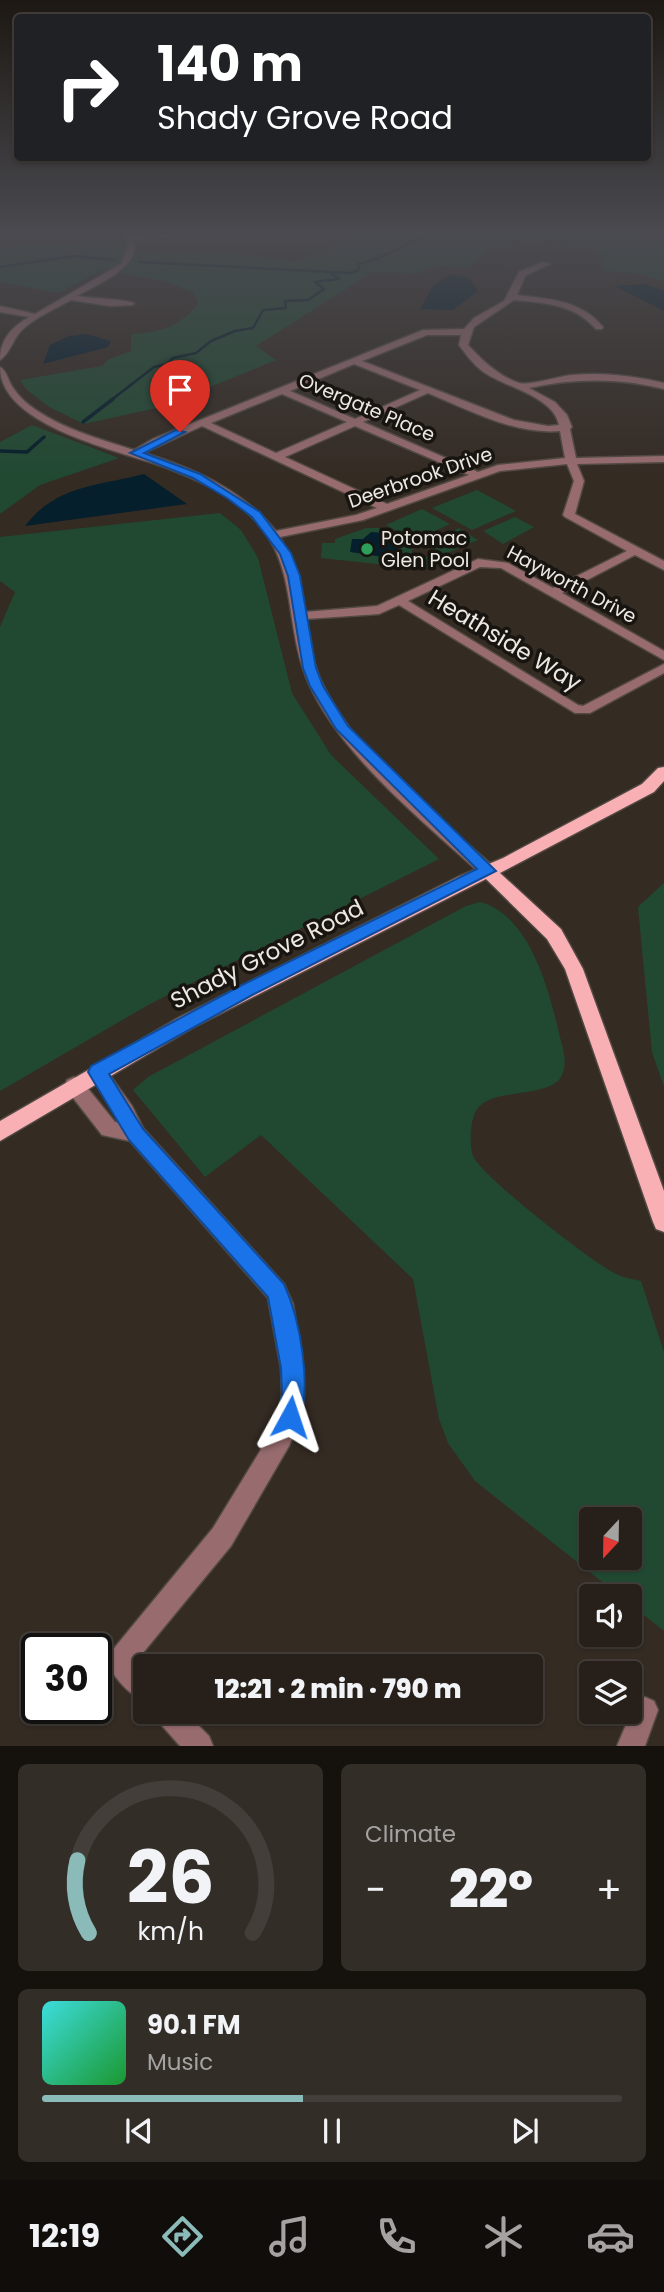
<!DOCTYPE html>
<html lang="en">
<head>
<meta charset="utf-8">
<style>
	:root { --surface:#27201a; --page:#332d27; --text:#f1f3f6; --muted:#a4a3a2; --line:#433e39; --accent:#8bbbb9 }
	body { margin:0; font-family:Poppins,sans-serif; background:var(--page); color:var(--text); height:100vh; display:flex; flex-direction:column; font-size:26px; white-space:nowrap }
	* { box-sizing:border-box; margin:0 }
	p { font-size:23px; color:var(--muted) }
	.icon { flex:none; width:38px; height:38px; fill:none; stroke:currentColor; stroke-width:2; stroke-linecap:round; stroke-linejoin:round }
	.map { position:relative; height:1746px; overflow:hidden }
	.details { display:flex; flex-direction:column; gap:18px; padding:18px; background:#15120e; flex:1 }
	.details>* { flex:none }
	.hud { position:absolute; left:14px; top:14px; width:637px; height:147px; border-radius:7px; box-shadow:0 2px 5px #0004,0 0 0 2px var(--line); background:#202124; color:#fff; overflow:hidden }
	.needle { width:46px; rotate:202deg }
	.buttons { position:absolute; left:579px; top:1507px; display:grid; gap:14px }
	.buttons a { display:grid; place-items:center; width:63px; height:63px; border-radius:7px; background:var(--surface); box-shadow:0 2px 5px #0004,0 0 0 2px var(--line); font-size:35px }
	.speed { position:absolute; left:21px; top:1633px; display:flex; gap:14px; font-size:35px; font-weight:700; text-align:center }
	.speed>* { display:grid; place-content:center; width:91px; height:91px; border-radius:50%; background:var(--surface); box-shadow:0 2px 5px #0004,0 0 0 2px var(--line); line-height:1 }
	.speed .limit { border:4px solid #111; border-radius:10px; background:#fff; color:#111 }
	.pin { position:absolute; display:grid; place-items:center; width:60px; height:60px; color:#fff; margin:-72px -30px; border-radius:50% 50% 50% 0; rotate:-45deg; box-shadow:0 0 7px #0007 }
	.pin .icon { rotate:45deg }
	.me { position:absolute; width:77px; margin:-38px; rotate:5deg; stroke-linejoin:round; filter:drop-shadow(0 0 5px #0008) }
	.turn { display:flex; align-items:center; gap:24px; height:147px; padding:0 28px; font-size:32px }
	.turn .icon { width:91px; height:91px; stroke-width:2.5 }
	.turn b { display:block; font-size:49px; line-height:60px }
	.big { font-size:52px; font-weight:800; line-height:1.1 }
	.details .tile { flex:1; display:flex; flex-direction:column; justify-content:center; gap:10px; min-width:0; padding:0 24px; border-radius:10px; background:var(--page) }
	.details .dial { align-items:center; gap:0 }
	.dial svg { height:182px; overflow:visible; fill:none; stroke:var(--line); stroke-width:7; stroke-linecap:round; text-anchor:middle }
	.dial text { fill:var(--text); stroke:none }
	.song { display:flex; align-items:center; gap:21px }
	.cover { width:84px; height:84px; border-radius:10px; background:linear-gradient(135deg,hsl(180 70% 55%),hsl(130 70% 35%)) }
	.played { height:7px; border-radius:4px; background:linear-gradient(90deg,var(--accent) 45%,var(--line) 45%) }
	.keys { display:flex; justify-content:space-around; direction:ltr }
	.heat { display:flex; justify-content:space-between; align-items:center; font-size:38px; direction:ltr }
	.details .tiles { flex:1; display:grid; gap:18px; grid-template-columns:1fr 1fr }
	.tile:last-child { grid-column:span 2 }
	.trip { position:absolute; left:133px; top:1654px; width:410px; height:70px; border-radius:7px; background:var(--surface); box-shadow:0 2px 5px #0004,0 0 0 2px var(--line); font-weight:800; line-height:70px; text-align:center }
	.tab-bar { display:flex; height:112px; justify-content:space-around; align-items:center; background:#100d0a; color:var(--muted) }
	.tab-bar .icon { width:49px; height:49px }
	.tab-bar .on { color:var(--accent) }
	.tab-bar b { font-size:32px; color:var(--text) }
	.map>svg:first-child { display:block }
	.green { fill:#214932; fill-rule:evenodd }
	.water { fill:#061f2c }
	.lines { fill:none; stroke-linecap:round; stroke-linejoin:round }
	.stream-far1 { stroke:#061f2c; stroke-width:2.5 }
	.stream { stroke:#061f2c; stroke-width:3.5 }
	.minor-casing { stroke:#524942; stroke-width:3 }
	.major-casing { stroke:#524942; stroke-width:3 }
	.minor { fill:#986c6f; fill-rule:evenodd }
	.major { fill:#f8b0b5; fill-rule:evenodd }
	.route { fill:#1a73e8; stroke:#114b97; stroke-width:2 }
	.leisure-dot { fill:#2e9e5b; stroke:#181511; stroke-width:2.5 }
	.labels { text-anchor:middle; stroke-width:7; stroke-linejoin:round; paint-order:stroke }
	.far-street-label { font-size:19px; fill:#eee8e3; stroke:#181511 }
	.far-poi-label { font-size:19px; fill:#eee8e3; stroke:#181511; text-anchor:start }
	.street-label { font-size:23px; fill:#eee8e3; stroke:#181511 }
</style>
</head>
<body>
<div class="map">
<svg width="664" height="1746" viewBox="0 0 664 1746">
	<rect width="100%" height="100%" fill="#342b23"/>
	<g class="green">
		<path d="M361 232H614L664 243V282L645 275 603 271 605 256C575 241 521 233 491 249 484 253 477 261 470 267L436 266 417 274 373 272 256 346 276 360 161 407 84 424 49 407 26 389 20 380 102 366 109 359 131 351V334C159 333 183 326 199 302L192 292 164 281 102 270 59 293 0 282V247L110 240 138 252 234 253 296 262Z"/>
		<path d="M32 425 119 458 40 485 0 514V442Z"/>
		<path d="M477 490 516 511 472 530 432 508Z"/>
		<path d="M422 509 450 524 414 541 386 525Z"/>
		<path d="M220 513 241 530 258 558 292 693 331 755 439 859 150 1004 0 1091V627L15 592 0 581V537Z"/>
		<path d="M515 517 534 527 503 544 483 531Z"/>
		<path d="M366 528H387L412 542V554L433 558 434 564 426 568 405 567 321 558 322 543H335V539Z"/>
		<path d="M459 528 478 540 445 554 425 543Z"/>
		<path d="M664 883V1087L652 1052 638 907Z"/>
		<path d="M480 902C530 915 549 990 559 1033 562 1046 568 1061 562 1075 552 1099 492 1087 477 1109 470 1119 469 1146 473 1156 480 1175 594 1264 616 1274 624 1278 633 1279 641 1281L664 1352V1631L630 1604V1596H620L475 1481 448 1443 439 1419 413 1279 261 1135 205 1177 133 1090 148 1077 466 906ZM630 1519V1558H592V1519Z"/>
	</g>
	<g class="water">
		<path d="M451 274 469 278 478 291 453 310 420 309 433 286Z"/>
		<path d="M645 284 664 291V311L615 286Z"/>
		<path d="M87 334 111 341 108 347 43 364 50 345 69 336Z"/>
		<path d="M144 474 187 504 25 526C56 485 98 486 144 474Z"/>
		<path d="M371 532 382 533 386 540 398 541 397 554H384L383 557 350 552 352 539H363Z"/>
	</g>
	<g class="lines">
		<g class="stream-far1">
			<path d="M140 262 350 273 359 270 358 264C382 259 407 244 430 232"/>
			<path d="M0 267 74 256 114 260"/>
			<path d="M110 401 154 367 167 364 173 358 196 353 211 341 235 331 253 328 263 310 286 308 285 301 308 300 324 289 315 282 339 279 331 273"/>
		</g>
		<g class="stream">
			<path d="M83 422 113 399"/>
			<path d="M0 451 27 452 44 437"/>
		</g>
		<defs>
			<g id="minor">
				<path d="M124 232H132L133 237 194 232 134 241C141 267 96 285 77 296 89 298 129 300 134 303L133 305 110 306 71 300C55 309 36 317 23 329 13 338 10 354 0 360 0 339 12 327 29 317L0 312V306L35 314 121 264 128 247Z"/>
				<path d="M269 232H285L286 233 282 235Z"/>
				<path d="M543 262 550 264 525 276 517 295C549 299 581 300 603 327L602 329H596C574 304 545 303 514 300L474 327 468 345C482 360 498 376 519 383 529 386 560 376 572 375 604 372 634 376 664 383V389C619 378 575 378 529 388L555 402 567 415 572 427 570 429 576 458 664 456V462L577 464 584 481 575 514 664 561V570L635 555 562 593 664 651V660L501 568 480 567 408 601 578 705 583 706 664 664V673L590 713H575L399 605 379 614 306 619C309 642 313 666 324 687 361 760 434 814 494 867L496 871 494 875H482C425 823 341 756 309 684 281 621 302 555 241 507 219 489 193 478 167 468 122 451 0 427 0 367 8 372 8 382 14 389 18 395 24 401 29 405 59 428 99 439 134 450L153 439 423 330 464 329 474 318 504 301 519 272ZM427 335H461L459 345C465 353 472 363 481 370 502 387 553 395 559 425L548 426 514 420 362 361ZM354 364 420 390 355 419 290 391ZM428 393C469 410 515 435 560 431L565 458 498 465 478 472 363 422ZM282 394 347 422 276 453 211 423ZM202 426 377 508 356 515 276 531C241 489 195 469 144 453ZM355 426 469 475 387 504 285 457ZM567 464 574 481 563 515 565 517 627 551 553 588 508 563 478 559 377 606 305 612 298 576 280 537 363 520 500 471Z"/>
				<path d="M98 1065 104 1067 132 1106 143 1128 284 1284 293 1304 303 1368 304 1394 301 1417 289 1446 231 1546 137 1660 145 1669V1701C129 1695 113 1677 107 1661L111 1652 213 1528 273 1430 279 1416 282 1394 281 1368 268 1298 130 1141 102 1135 67 1090 65 1085 67 1080 74 1077 81 1080 115 1122 121 1123 89 1072 92 1067Z"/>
				<path d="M645 1697 654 1701 658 1710 645 1746H617L636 1701Z"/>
				<path d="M154 1712H185L209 1736 213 1746H180L158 1721Z"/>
			</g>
			<path id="major" d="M664 767V781L654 792 500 873 561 929 583 969 664 1191V1232L656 1229 653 1222 565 969 547 939 486 879 194 1027 0 1141V1121L180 1017 458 877 503 858 642 784 658 768Z"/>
		</defs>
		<use href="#minor" class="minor-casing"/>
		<use href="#major" class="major-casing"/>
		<use href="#minor" class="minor"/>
		<use href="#major" class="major"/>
	</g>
	<linearGradient id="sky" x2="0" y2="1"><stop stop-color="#1d1813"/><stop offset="0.49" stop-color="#4a4a50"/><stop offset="1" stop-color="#4a4a50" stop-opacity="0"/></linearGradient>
	<rect width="664" height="477" fill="url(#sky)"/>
	<path class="route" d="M176 430 185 432 144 453 200 474 260 512 291 553 300 576 316 668 323 686 348 726 496 871 254 994 109 1074 143 1129 284 1284C300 1319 313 1388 298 1425L290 1428 281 1425 278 1417 282 1394 281 1368 268 1297 129 1140 88 1072 91 1066 242 985 477 869 336 729 310 686 303 668 288 576 280 554 252 517 227 498 193 478 130 453Z"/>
	<circle class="leisure-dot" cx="367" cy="549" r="7"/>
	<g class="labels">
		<g class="far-street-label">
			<text transform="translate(367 407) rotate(23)" y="7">Overgate Place</text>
			<text transform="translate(420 477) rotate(-19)" y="7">Deerbrook Drive</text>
			<text transform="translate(572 584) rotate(28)" y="7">Hayworth Drive</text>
		</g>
		<g class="far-poi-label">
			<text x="381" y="545">Potomac<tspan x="381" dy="22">Glen Pool</tspan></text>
		</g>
		<g class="street-label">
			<text transform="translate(505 640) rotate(31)" y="8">Heathside Way</text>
			<text transform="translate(267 954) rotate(-27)" y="8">Shady Grove Road</text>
		</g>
	</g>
</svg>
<div class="buttons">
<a><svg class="needle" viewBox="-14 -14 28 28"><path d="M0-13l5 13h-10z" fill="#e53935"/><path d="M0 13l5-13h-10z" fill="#a4a3a2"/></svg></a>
<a><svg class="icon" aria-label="sound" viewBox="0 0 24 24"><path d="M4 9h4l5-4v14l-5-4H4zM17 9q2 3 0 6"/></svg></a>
<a><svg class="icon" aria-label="layers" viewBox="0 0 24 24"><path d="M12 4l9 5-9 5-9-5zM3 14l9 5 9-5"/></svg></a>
</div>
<div class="speed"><div class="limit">30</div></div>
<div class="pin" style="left:180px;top:432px;background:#d93025"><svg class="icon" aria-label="arrive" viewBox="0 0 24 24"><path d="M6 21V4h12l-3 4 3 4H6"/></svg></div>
<svg class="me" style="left:290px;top:1417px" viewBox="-20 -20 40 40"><path d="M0-17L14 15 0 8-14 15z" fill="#1a73e8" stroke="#fff" stroke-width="4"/></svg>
<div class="trip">12:21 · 2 min · 790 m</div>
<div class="hud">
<div class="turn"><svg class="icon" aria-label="right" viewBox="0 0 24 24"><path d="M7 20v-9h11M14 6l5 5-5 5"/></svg><div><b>140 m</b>Shady Grove Road</div></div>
</div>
</div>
<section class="details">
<div class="tiles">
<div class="tile dial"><svg viewBox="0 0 100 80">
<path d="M14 69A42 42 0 1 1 86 69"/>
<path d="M14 69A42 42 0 0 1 9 37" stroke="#8bbbb9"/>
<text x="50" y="56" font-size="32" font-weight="700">26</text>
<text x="50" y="72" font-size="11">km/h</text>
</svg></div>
<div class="tile"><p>Climate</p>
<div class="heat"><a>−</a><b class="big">22°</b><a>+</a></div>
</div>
<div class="tile">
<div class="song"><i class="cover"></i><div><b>90.1 FM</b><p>Music</p></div></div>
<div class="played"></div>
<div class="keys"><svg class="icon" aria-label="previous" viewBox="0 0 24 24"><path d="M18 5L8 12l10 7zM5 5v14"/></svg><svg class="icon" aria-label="pause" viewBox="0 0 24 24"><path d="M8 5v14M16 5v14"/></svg><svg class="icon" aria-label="next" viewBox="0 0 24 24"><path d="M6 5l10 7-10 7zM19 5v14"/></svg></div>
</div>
</div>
</section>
<nav class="tab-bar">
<b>12:19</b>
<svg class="icon on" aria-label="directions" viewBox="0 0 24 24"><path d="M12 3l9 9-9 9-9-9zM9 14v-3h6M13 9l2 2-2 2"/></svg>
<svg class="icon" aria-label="music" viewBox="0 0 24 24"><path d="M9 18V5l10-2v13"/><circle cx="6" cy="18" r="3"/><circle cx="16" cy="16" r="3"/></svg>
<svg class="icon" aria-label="phone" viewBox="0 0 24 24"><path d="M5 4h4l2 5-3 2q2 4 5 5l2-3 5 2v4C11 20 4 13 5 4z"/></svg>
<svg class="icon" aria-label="climate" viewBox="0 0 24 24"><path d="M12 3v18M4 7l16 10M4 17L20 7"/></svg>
<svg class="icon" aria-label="car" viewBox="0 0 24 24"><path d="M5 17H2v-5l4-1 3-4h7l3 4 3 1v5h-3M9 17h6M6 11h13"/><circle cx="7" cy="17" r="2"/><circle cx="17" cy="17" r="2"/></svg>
</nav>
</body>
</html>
